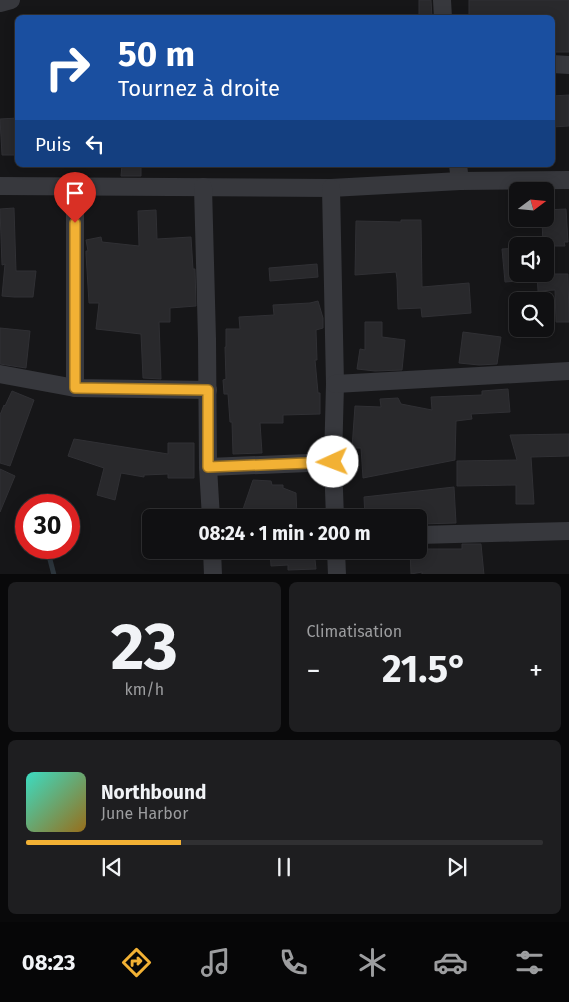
<!DOCTYPE html>
<html lang="fr">
<head>
<meta charset="utf-8">
<style>
	:root { --surface:#101012; --page:#1e1e20; --text:#f1f3f6; --muted:#9c9d9f; --line:#303032; --accent:#f2b134 }
	body { margin:0; font-family:"Fira Sans",sans-serif; background:var(--page); color:var(--text); height:100vh; display:flex; flex-direction:column; font-size:19px; white-space:nowrap }
	* { box-sizing:border-box; margin:0 }
	p { font-size:16px; color:var(--muted) }
	.icon { flex:none; width:28px; height:28px; fill:none; stroke:currentColor; stroke-width:2; stroke-linecap:round; stroke-linejoin:round }
	.map { position:relative; height:574px; overflow:hidden }
	.drawer { display:flex; flex-direction:column; gap:8px; padding:8px; background:#09090a; flex:1 }
	.drawer>* { flex:none }
	.top-card { position:absolute; left:15px; top:15px; width:540px; height:152px; border-radius:8px; box-shadow:0 2px 12px #0003,0 0 0 1px var(--line); background:#1a4fa0; color:#fff; overflow:hidden }
	.needle { width:32px; rotate:74deg }
	.controls { position:absolute; left:509px; top:182px; display:grid; gap:10px }
	.controls a { display:grid; place-items:center; width:45px; height:45px; border-radius:8px; background:var(--surface); box-shadow:0 2px 12px #0003,0 0 0 1px var(--line); font-size:25px }
	.speed { position:absolute; left:15px; top:494px; display:flex; gap:10px; font-size:25px; font-weight:700; text-align:center }
	.speed>* { display:grid; place-content:center; width:65px; height:65px; border-radius:50%; background:var(--surface); box-shadow:0 2px 12px #0003,0 0 0 1px var(--line); line-height:1 }
	.speed .limit { border:8px solid #d22; background:#fff; color:#111 }
	.pin { position:absolute; display:grid; place-items:center; width:42px; height:42px; color:#fff; margin:-51px -21px; border-radius:50% 50% 50% 0; rotate:-45deg; box-shadow:0 0 5px #0007 }
	.pin .icon { rotate:45deg }
	.me { position:absolute; width:55px; margin:-28px; rotate:268deg; stroke-linejoin:round; filter:drop-shadow(0 0 4px #0008) }
	.turn { display:flex; align-items:center; gap:18px; height:105px; padding:0 20px; font-size:22px }
	.turn .icon { width:65px; height:65px; stroke-width:2.5 }
	.turn b { display:block; font-size:35px; line-height:42px }
	.then { display:flex; align-items:center; height:48px; padding:0 20px; background:#0003; gap:10px; font-size:19px }
	.big { font-size:38px; font-weight:700; line-height:1.1 }
	.drawer .tile { flex:1; display:flex; flex-direction:column; justify-content:center; gap:8px; min-width:0; padding:0 18px; border-radius:8px; background:var(--page) }
	.drawer .dial { align-items:center; gap:0 }
	.dial b { font-size:65px; line-height:1 }
	.song { display:flex; align-items:center; gap:15px }
	.cover { width:60px; height:60px; border-radius:8px; background:linear-gradient(135deg,hsl(170 70% 55%),hsl(40 70% 35%)) }
	.played { height:5px; border-radius:2px; background:linear-gradient(90deg,var(--accent) 30%,var(--line) 30%) }
	.keys { display:flex; justify-content:space-around; direction:ltr }
	.heat { display:flex; justify-content:space-between; align-items:center; font-size:28px; direction:ltr }
	.drawer .tiles { flex:1; display:grid; gap:8px; grid-template-columns:1fr 1fr }
	.tile:last-child { grid-column:span 2 }
	.trip { position:absolute; left:142px; top:509px; width:285px; height:50px; border-radius:8px; background:var(--surface); box-shadow:0 2px 12px #0003,0 0 0 1px var(--line); font-weight:700; line-height:50px; text-align:center }
	.dock { display:flex; height:80px; justify-content:space-around; align-items:center; background:#060607; color:var(--muted) }
	.dock .icon { width:35px; height:35px }
	.dock .on { color:var(--accent) }
	.dock b { font-size:22px; color:var(--text) }
	.map>svg:first-child { display:block }
	.lines { fill:none; stroke-linecap:round; stroke-linejoin:round }
	.stream { stroke:#2c353c; stroke-width:5 }
	.building { fill:#29292c; stroke:#303034 }
	.minor { stroke:#37383d; stroke-width:18 }
	.route-casing { stroke:#9d7322; stroke-width:12 }
	.route { stroke:#f2b134; stroke-width:9 }
</style>
</head>
<body>
<div class="map">
<svg width="569" height="575" viewBox="0 0 569 575">
	<rect width="100%" height="100%" fill="#161618"/>
	<g class="lines">
		<path class="stream" d="M47 548 54 575"/>
	</g>
	<g class="building">
		<path d="M419 0H431L432 18H419Z"/>
		<path d="M469 0H569V52H552V18H469Z"/>
		<path d="M569 95V126L552 127V96Z"/>
		<path d="M18 118V155H2L0 119Z"/>
		<path d="M122 165H141V176H121Z"/>
		<path d="M14 208 16 271H36L33 297H14L2 296 5 264 2 265 0 209Z"/>
		<path d="M566 209 568 242H564L565 246H543L542 219H545V210Z"/>
		<path d="M156 210 157 239 191 237 193 269H195L196 306 170 308V322H159L161 379 143 378 141 334 96 329 99 303H89L86 254V251H88L86 240 101 237 102 242 139 246 138 211Z"/>
		<path d="M401 220H421L422 287 469 283 471 313 422 317 421 308 398 309 397 279 396 272 355 275 356 221 401 222Z"/>
		<path d="M518 248V281L505 282 502 249Z"/>
		<path d="M317 264 318 277 270 281 269 268Z"/>
		<path d="M537 274H568L569 322H556L555 290 538 291Z"/>
		<path d="M318 301 323 318V328L316 330 317 360H315L318 393H320V414L283 415V423H260L262 453 233 454 232 422H230L228 394H224L223 380 226 379 225 347H226V329H240L239 317 274 315 273 305 310 303Z"/>
		<path d="M365 322H382V337L405 340 402 370 375 371 357 369 360 349 365 350Z"/>
		<path d="M0 328 30 331 26 368 0 364Z"/>
		<path d="M463 332 501 337 497 364 479 365 459 363Z"/>
		<path d="M508 389 510 412 471 414 472 419 456 421 455 460 363 478 361 448H352L355 406 381 407 380 399 398 398 401 404 432 410 431 397 482 395V391Z"/>
		<path d="M12 391 34 400 10 466 0 463V415L4 405 5 406Z"/>
		<path d="M569 434V456L531 457 534 504H516V485L457 486V461L517 460 510 435Z"/>
		<path d="M74 439 168 454V443H194V478H168V474L144 475V477L121 473 115 500 97 495 104 468 68 456Z"/>
		<path d="M0 469 15 476 0 512Z"/>
		<path d="M253 480 271 481 272 485H283V488L296 493 297 518H240Z"/>
		<path d="M454 487 456 523 419 524V518H365L364 497Z"/>
		<path d="M462 544H481L484 575H422V572L411 574 410 550H419V549H462Z"/>
		<path d="M270 550H314L316 569 288 570V565L271 566Z"/>
	</g>
	<g class="lines">
		<g class="minor">
			<path d="M442 0 443 18"/>
			<path d="M0 3 11 0"/>
			<path d="M552 64 569 65"/>
			<path d="M458 165 460 181"/>
			<path d="M0 186 331 188 460 181 569 180"/>
			<path d="M75 186V388"/>
			<path d="M203 187 207 339 208 467 211 518"/>
			<path d="M331 188 335 384 333 462 335 518"/>
			<path d="M0 374 75 388 208 390"/>
			<path d="M335 384 569 371"/>
			<path d="M208 467 333 462"/>
			<path d="M419 535 569 531"/>
			<path d="M212 550 213 575"/>
			<path d="M336 550 337 575"/>
		</g>
	</g>
	<g class="lines">
		<defs>
			<path id="route" d="M75 223V388L208 390V467L333 462"/>
		</defs>
		<use href="#route" class="route-casing"/>
		<use href="#route" class="route"/>
	</g>
</svg>
<div class="controls">
<a><svg class="needle" viewBox="-14 -14 28 28"><path d="M0-13l5 13h-10z" fill="#e53935"/><path d="M0 13l5-13h-10z" fill="#9c9d9f"/></svg></a>
<a><svg class="icon" aria-label="sound" viewBox="0 0 24 24"><path d="M4 9h4l5-4v14l-5-4H4zM17 9q2 3 0 6"/></svg></a>
<a><svg class="icon" aria-label="search" viewBox="0 0 24 24"><circle cx="10" cy="10" r="6"/><path d="M15 15l6 6"/></svg></a>
</div>
<div class="speed"><div class="limit">30</div></div>
<div class="pin" style="left:75px;top:223px;background:#d93025"><svg class="icon" aria-label="arrive" viewBox="0 0 24 24"><path d="M6 21V4h12l-3 4 3 4H6"/></svg></div>
<svg class="me" style="left:333px;top:462px" viewBox="-20 -20 40 40"><circle r="19" fill="#fff"/><path d="M0-13L10 11 0 6-10 11z" fill="#f2b134"/></svg>
<div class="trip">08:24 · 1 min · 200 m</div>
<div class="top-card">
<div class="turn"><svg class="icon" aria-label="right" viewBox="0 0 24 24"><path d="M7 20v-9h11M14 6l5 5-5 5"/></svg><div><b>50 m</b>Tournez à droite</div></div>
<div class="then">Puis<svg class="icon" aria-label="left" viewBox="0 0 24 24"><path d="M17 20v-9H6M10 6l-5 5 5 5"/></svg></div>
</div>
</div>
<section class="drawer">
<div class="tiles">
<div class="tile dial"><b>23</b><p>km/h</p></div>
<div class="tile"><p>Climatisation</p>
<div class="heat"><a>−</a><b class="big">21.5°</b><a>+</a></div>
</div>
<div class="tile">
<div class="song"><i class="cover"></i><div><b>Northbound</b><p>June Harbor</p></div></div>
<div class="played"></div>
<div class="keys"><svg class="icon" aria-label="previous" viewBox="0 0 24 24"><path d="M18 5L8 12l10 7zM5 5v14"/></svg><svg class="icon" aria-label="pause" viewBox="0 0 24 24"><path d="M8 5v14M16 5v14"/></svg><svg class="icon" aria-label="next" viewBox="0 0 24 24"><path d="M6 5l10 7-10 7zM19 5v14"/></svg></div>
</div>
</div>
</section>
<nav class="dock">
<b>08:23</b>
<svg class="icon on" aria-label="directions" viewBox="0 0 24 24"><path d="M12 3l9 9-9 9-9-9zM9 14v-3h6M13 9l2 2-2 2"/></svg>
<svg class="icon" aria-label="music" viewBox="0 0 24 24"><path d="M9 18V5l10-2v13"/><circle cx="6" cy="18" r="3"/><circle cx="16" cy="16" r="3"/></svg>
<svg class="icon" aria-label="phone" viewBox="0 0 24 24"><path d="M5 4h4l2 5-3 2q2 4 5 5l2-3 5 2v4C11 20 4 13 5 4z"/></svg>
<svg class="icon" aria-label="climate" viewBox="0 0 24 24"><path d="M12 3v18M4 7l16 10M4 17L20 7"/></svg>
<svg class="icon" aria-label="car" viewBox="0 0 24 24"><path d="M5 17H2v-5l4-1 3-4h7l3 4 3 1v5h-3M9 17h6M6 11h13"/><circle cx="7" cy="17" r="2"/><circle cx="17" cy="17" r="2"/></svg>
<svg class="icon" aria-label="filters" viewBox="0 0 24 24"><path d="M4 7h16M4 17h16"/><circle cx="9" cy="7" r="2"/><circle cx="15" cy="17" r="2"/></svg>
</nav>
</body>
</html>
